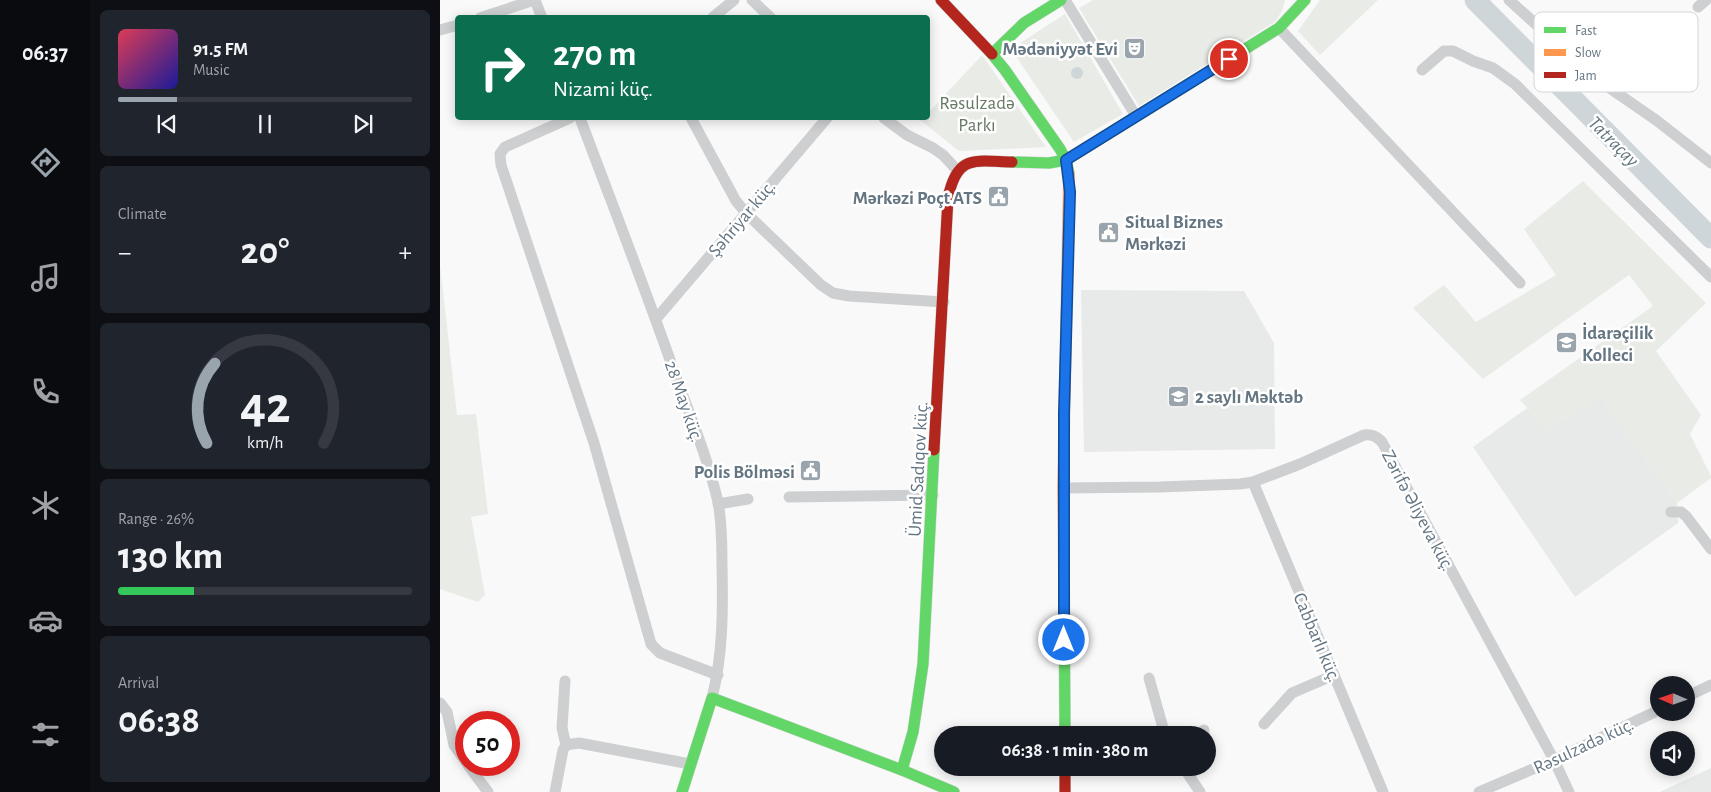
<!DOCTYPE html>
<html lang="en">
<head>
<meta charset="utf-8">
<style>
	:root { --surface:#171b24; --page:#20242c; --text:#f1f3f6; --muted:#9ea1a6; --line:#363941; --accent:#99a4ac }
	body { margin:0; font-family:"Alegreya Sans",sans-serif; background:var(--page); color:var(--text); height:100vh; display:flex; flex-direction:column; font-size:19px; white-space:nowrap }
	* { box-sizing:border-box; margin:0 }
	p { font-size:16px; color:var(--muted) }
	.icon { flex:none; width:28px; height:28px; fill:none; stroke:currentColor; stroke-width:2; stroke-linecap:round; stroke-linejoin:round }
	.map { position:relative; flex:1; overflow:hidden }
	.drawer { display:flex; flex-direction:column; gap:10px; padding:10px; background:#0d0f14; width:350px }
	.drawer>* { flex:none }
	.hud { position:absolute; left:15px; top:15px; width:475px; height:105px; border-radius:5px; box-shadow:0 2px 12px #0003; background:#0b6e4f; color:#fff; overflow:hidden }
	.needle { width:32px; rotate:272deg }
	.buttons { position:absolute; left:1210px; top:676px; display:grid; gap:10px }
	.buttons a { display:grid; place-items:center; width:45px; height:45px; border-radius:50%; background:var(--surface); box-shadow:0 2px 12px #0003; font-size:25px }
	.speed { position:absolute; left:15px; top:711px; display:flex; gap:10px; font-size:25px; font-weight:700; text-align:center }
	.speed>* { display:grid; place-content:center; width:65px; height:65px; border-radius:50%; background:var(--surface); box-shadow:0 2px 12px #0003; line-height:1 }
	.speed .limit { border:8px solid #d22; background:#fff; color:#111 }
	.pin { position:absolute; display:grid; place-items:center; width:42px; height:42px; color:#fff; margin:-21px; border:2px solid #fff; border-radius:50%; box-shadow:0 1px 5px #0007 }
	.me { position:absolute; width:55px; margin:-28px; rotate:0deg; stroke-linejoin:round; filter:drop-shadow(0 0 4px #0008) }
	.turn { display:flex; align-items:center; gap:18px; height:105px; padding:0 15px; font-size:22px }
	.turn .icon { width:65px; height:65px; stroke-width:2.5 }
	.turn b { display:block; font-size:35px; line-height:42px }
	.big { font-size:38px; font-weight:600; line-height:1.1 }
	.drawer .tile { flex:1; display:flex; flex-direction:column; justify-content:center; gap:8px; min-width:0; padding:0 18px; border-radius:8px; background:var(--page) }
	.drawer .dial { align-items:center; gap:0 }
	.dial svg { height:130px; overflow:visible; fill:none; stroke:var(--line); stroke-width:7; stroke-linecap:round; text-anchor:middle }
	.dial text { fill:var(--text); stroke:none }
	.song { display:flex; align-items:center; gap:15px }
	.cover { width:60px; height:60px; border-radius:8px; background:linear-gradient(135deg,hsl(350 70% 55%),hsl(240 70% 35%)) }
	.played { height:5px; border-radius:2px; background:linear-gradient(90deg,var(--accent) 20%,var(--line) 20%) }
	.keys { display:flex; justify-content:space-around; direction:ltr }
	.heat { display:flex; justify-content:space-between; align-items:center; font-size:28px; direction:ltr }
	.charge { height:8px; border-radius:4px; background:linear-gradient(90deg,#34c759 26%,var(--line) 0) }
	.trip { position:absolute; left:494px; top:726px; width:282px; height:50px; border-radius:25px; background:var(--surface); box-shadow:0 2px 12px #0003; font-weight:600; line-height:50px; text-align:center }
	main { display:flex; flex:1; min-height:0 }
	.tab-bar { display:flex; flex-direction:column; width:90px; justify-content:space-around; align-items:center; background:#090b0e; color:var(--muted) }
	.tab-bar .icon { width:35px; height:35px }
	.tab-bar .selected { color:var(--accent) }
	.tab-bar b { font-size:22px; color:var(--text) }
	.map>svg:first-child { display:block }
	.built { fill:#e8e9e9 }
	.green { fill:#e8ebe6 }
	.water { fill:#ced6d9 }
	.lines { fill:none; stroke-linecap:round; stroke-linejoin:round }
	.river { stroke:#ced6d9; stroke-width:21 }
	.fast-casing { stroke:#d5d6d7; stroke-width:12 }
	.slow-casing { stroke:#d5d6d7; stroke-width:12 }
	.jam-casing { stroke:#d5d6d7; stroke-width:12 }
	.street { stroke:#cecfd0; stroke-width:11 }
	.fast { stroke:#63d668; stroke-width:11 }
	.slow { stroke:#ff974d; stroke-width:11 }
	.jam { stroke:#b3261e; stroke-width:11 }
	.route-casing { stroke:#114b97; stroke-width:12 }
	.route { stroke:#1a73e8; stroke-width:9 }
	.labels { text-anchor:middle; stroke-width:5; stroke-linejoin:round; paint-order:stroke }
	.poi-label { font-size:19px; font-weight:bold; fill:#657683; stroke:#fff; text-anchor:end }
	.park-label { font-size:19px; fill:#687a64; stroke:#fff }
	.street-label { font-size:19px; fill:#657683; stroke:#fff }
	.water-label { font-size:20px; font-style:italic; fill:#60757c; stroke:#fff }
	.key { fill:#fff; stroke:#d1d6da; stroke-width:1 }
	.key-label { font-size:14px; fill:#657683 }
</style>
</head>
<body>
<main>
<nav class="tab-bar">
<b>06:37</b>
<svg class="icon selected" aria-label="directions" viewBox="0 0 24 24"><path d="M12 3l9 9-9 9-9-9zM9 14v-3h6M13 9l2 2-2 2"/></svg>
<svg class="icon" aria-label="music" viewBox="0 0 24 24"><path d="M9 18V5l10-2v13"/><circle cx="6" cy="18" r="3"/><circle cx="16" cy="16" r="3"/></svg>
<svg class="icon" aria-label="phone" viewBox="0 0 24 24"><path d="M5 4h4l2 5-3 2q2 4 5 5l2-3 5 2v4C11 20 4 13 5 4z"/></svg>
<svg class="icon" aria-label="climate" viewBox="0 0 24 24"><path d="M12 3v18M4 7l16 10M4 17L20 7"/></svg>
<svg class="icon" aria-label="car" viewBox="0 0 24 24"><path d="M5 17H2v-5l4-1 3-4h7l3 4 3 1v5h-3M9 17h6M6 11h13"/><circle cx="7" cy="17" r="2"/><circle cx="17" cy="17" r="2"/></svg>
<svg class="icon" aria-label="filters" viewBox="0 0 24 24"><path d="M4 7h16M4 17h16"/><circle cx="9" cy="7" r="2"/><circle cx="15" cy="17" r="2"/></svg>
</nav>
<section class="drawer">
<div class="tile">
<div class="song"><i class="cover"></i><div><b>91.5 FM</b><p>Music</p></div></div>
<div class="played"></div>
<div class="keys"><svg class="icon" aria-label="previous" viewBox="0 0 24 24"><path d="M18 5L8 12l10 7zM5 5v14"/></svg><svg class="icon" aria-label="pause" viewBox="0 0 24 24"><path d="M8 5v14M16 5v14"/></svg><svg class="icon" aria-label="next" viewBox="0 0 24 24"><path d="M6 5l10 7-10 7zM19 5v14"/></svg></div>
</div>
<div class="tile"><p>Climate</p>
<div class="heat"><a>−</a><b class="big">20°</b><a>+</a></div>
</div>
<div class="tile dial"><svg viewBox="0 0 100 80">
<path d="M14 69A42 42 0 1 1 86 69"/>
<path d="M14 69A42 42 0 0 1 19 20" stroke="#99a4ac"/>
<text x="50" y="56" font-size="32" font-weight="700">42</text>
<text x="50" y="72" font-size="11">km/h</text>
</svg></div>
<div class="tile"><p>Range · 26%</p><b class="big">130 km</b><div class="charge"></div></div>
<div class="tile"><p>Arrival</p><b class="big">06:38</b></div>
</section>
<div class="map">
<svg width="1271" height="792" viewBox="0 0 1271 792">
	<rect width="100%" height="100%" fill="#f9f9f9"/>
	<g class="built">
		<path d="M641 290 804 291 834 343 835 449 644 452Z"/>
		<path d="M1161 398 1237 503 1238 523 1135 597 1033 447 1087 408 1107 430Z"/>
		<path d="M1271 768V792H1220Z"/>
	</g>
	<g class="green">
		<path d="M653 0H845L842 11 835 22 699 106 639 8Z"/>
		<path d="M880 0H938L880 55 858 31Z"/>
		<path d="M625 14 683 114 634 142 571 49Z"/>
		<path d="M542 55 606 147 519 151 480 120 483 118H488V113Z"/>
		<path d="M1143 181 1266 303 1216 351 1261 415 1250 434 1271 476V478L1237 503 1161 399 1107 430 1080 400 1213 306 1189 275 1043 379 973 308 1004 285 1036 322 1116 275 1084 229Z"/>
		<path d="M0 265 17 415 36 414 48 514 31 517 45 595 38 602 0 589Z"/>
	</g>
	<circle class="water" cx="637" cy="73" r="6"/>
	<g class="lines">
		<path class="river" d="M1035 0 1271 238"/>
		<defs>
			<g id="fast">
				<path d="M621 0 584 23 552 54 565 70 620 149 626 160 629 174"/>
				<path d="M572 162 609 163 626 160 839 28 865 0"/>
				<path d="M624 578 625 735"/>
				<path d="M462 770 473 732 483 664 494 450"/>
				<path d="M242 792 272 698 462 770 514 792"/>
			</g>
			<path id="slow" d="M624 578 623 488 629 174"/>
			<g id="jam">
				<path d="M501 0 552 54"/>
				<path d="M494 450 508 198C517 154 534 161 572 162"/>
				<path d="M625 768V792"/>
			</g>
		</defs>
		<use href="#fast" class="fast-casing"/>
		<use href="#slow" class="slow-casing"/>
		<use href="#jam" class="jam-casing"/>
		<g class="street">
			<path d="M95 0 102 18"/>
			<path d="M312 0 331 18"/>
			<path d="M625 0 696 116"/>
			<path d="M1069 0 1158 80 1216 120 1271 163"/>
			<path d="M1258 7 1266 0"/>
			<path d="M40 18 94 0"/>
			<path d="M272 18 294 0"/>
			<path d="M839 28 1080 283"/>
			<path d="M0 30 18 25"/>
			<path d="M982 70 1004 51H1013L1033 61 1053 68 1075 84 1271 277"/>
			<path d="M130 118 65 147 60 154 61 165 154 443 211 644 220 653 278 675"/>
			<path d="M140 118C172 204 206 290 236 377 251 418 268 459 278 502 282 523 282 545 282 566 283 611 283 654 272 698"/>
			<path d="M251 118 296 201 306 213 381 285 393 293 409 296 504 302"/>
			<path d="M444 118 467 135 493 148 503 155 517 170"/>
			<path d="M216 319 387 118"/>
			<path d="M813 482 943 792"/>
			<path d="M623 488 719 487 800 484 813 482 860 464 924 435C932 434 936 436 942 442L1114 760 1129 792"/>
			<path d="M349 497 493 495"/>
			<path d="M278 504 308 499"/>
			<path d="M1231 512H1241L1246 516 1271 549"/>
			<path d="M709 678 725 735"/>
			<path d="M125 681 122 728 126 745"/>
			<path d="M1246 697 1271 685"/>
			<path d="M0 703 7 712 14 745 26 762"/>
			<path d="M824 724 852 693 894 675"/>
			<path d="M755 735 764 730"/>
			<path d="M28 765 48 792"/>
			<path d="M744 768 760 792"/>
			<path d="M115 792 123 750 126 745 139 743 250 764"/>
			<path d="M1039 792 1114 760 1219 710"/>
		</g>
		<use href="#fast" class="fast"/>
		<use href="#slow" class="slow"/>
		<use href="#jam" class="jam"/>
	</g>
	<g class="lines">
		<defs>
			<path id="route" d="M624 640V413L630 192 626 160 789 59"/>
		</defs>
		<use href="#route" class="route-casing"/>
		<use href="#route" class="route"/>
	</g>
	<defs>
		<symbol id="theatre-square" viewBox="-11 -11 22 22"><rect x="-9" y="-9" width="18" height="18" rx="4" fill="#99a4ac" stroke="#fff"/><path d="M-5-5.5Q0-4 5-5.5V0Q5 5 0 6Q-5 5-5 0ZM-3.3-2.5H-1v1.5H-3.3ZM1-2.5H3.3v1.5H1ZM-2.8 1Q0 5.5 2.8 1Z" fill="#fff"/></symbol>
		<symbol id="civic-square" viewBox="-11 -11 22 22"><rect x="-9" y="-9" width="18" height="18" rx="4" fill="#99a4ac" stroke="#fff"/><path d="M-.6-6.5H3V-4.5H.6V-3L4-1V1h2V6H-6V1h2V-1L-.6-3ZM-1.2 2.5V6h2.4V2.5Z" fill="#fff"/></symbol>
		<symbol id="university-square" viewBox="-11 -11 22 22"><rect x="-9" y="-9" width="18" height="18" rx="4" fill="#99a4ac" stroke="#fff"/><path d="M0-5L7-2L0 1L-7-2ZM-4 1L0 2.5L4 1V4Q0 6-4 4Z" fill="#fff"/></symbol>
		<symbol id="school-square" viewBox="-11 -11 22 22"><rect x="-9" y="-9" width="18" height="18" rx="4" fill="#99a4ac" stroke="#fff"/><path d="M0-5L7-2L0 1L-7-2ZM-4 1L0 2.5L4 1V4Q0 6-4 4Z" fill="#fff"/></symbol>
	</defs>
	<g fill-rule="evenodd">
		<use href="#theatre-square" x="682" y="36" width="25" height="25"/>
		<use href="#civic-square" x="546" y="184" width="25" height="25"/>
		<use href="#civic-square" x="656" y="220" width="25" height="25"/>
		<use href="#university-square" x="1114" y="330" width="25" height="25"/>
		<use href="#school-square" x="726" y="384" width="25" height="25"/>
		<use href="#civic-square" x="358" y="458" width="25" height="25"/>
	</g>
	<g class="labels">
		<g class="poi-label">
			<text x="678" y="55">Mədəniyyət Evi</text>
			<text x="542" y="204">Mərkəzi Poçt ATS</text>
			<text x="685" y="228" text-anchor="start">Situal Biznes<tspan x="685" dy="22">Mərkəzi</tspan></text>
			<text x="1142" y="339" text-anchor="start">İdarəçilik<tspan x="1142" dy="22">Kolleci</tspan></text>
			<text x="755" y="403" text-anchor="start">2 saylı Məktəb</text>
			<text x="355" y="478">Polis Bölməsi</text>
		</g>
		<g class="park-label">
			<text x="537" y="109">Rəsulzadə<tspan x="537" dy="22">Parkı</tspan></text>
		</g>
		<g class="street-label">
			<text transform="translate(301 218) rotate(-50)" y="7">Şəhriyar küç.</text>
			<text transform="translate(245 401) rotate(71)" y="7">28 May küç.</text>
			<text transform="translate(477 469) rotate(-87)" y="7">Ümid Sadıqov küç.</text>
			<text transform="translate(979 510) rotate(62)" y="7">Zərifə Əliyeva küç.</text>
			<text transform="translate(878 637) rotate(67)" y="7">Cabbarlı küç.</text>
			<text transform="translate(1143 745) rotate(-25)" y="7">Rəsulzadə küç.</text>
		</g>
		<g class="water-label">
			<text transform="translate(1174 141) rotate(45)" y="7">Tatraçay</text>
		</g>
	</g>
	<rect x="1094" y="12" width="164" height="80" rx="8" class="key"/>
	<rect x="1104" y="27" width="22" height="6" fill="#63d668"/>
	<rect x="1104" y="49" width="22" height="7" fill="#ff974d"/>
	<rect x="1104" y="72" width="22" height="6" fill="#b3261e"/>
	<g class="key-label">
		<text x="1135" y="35">Fast</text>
		<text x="1135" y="57">Slow</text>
		<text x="1135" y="80">Jam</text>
	</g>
</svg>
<div class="buttons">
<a><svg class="needle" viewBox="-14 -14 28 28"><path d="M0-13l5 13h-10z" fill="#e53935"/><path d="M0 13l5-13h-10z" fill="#9ea1a6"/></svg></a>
<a><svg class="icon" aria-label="sound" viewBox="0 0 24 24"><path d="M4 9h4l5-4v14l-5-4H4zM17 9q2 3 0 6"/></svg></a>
</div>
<div class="speed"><div class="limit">50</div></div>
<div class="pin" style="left:789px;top:59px;background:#d93025"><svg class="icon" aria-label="arrive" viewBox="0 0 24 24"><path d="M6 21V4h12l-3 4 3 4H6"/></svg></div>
<svg class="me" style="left:624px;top:640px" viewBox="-20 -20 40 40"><circle r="17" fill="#1a73e8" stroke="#fff" stroke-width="3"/><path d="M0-11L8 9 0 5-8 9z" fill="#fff"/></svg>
<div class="trip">06:38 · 1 min · 380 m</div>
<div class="hud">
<div class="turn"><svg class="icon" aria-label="right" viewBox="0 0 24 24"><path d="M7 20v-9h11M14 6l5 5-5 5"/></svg><div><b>270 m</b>Nizami küç.</div></div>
</div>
</div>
</main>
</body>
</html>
